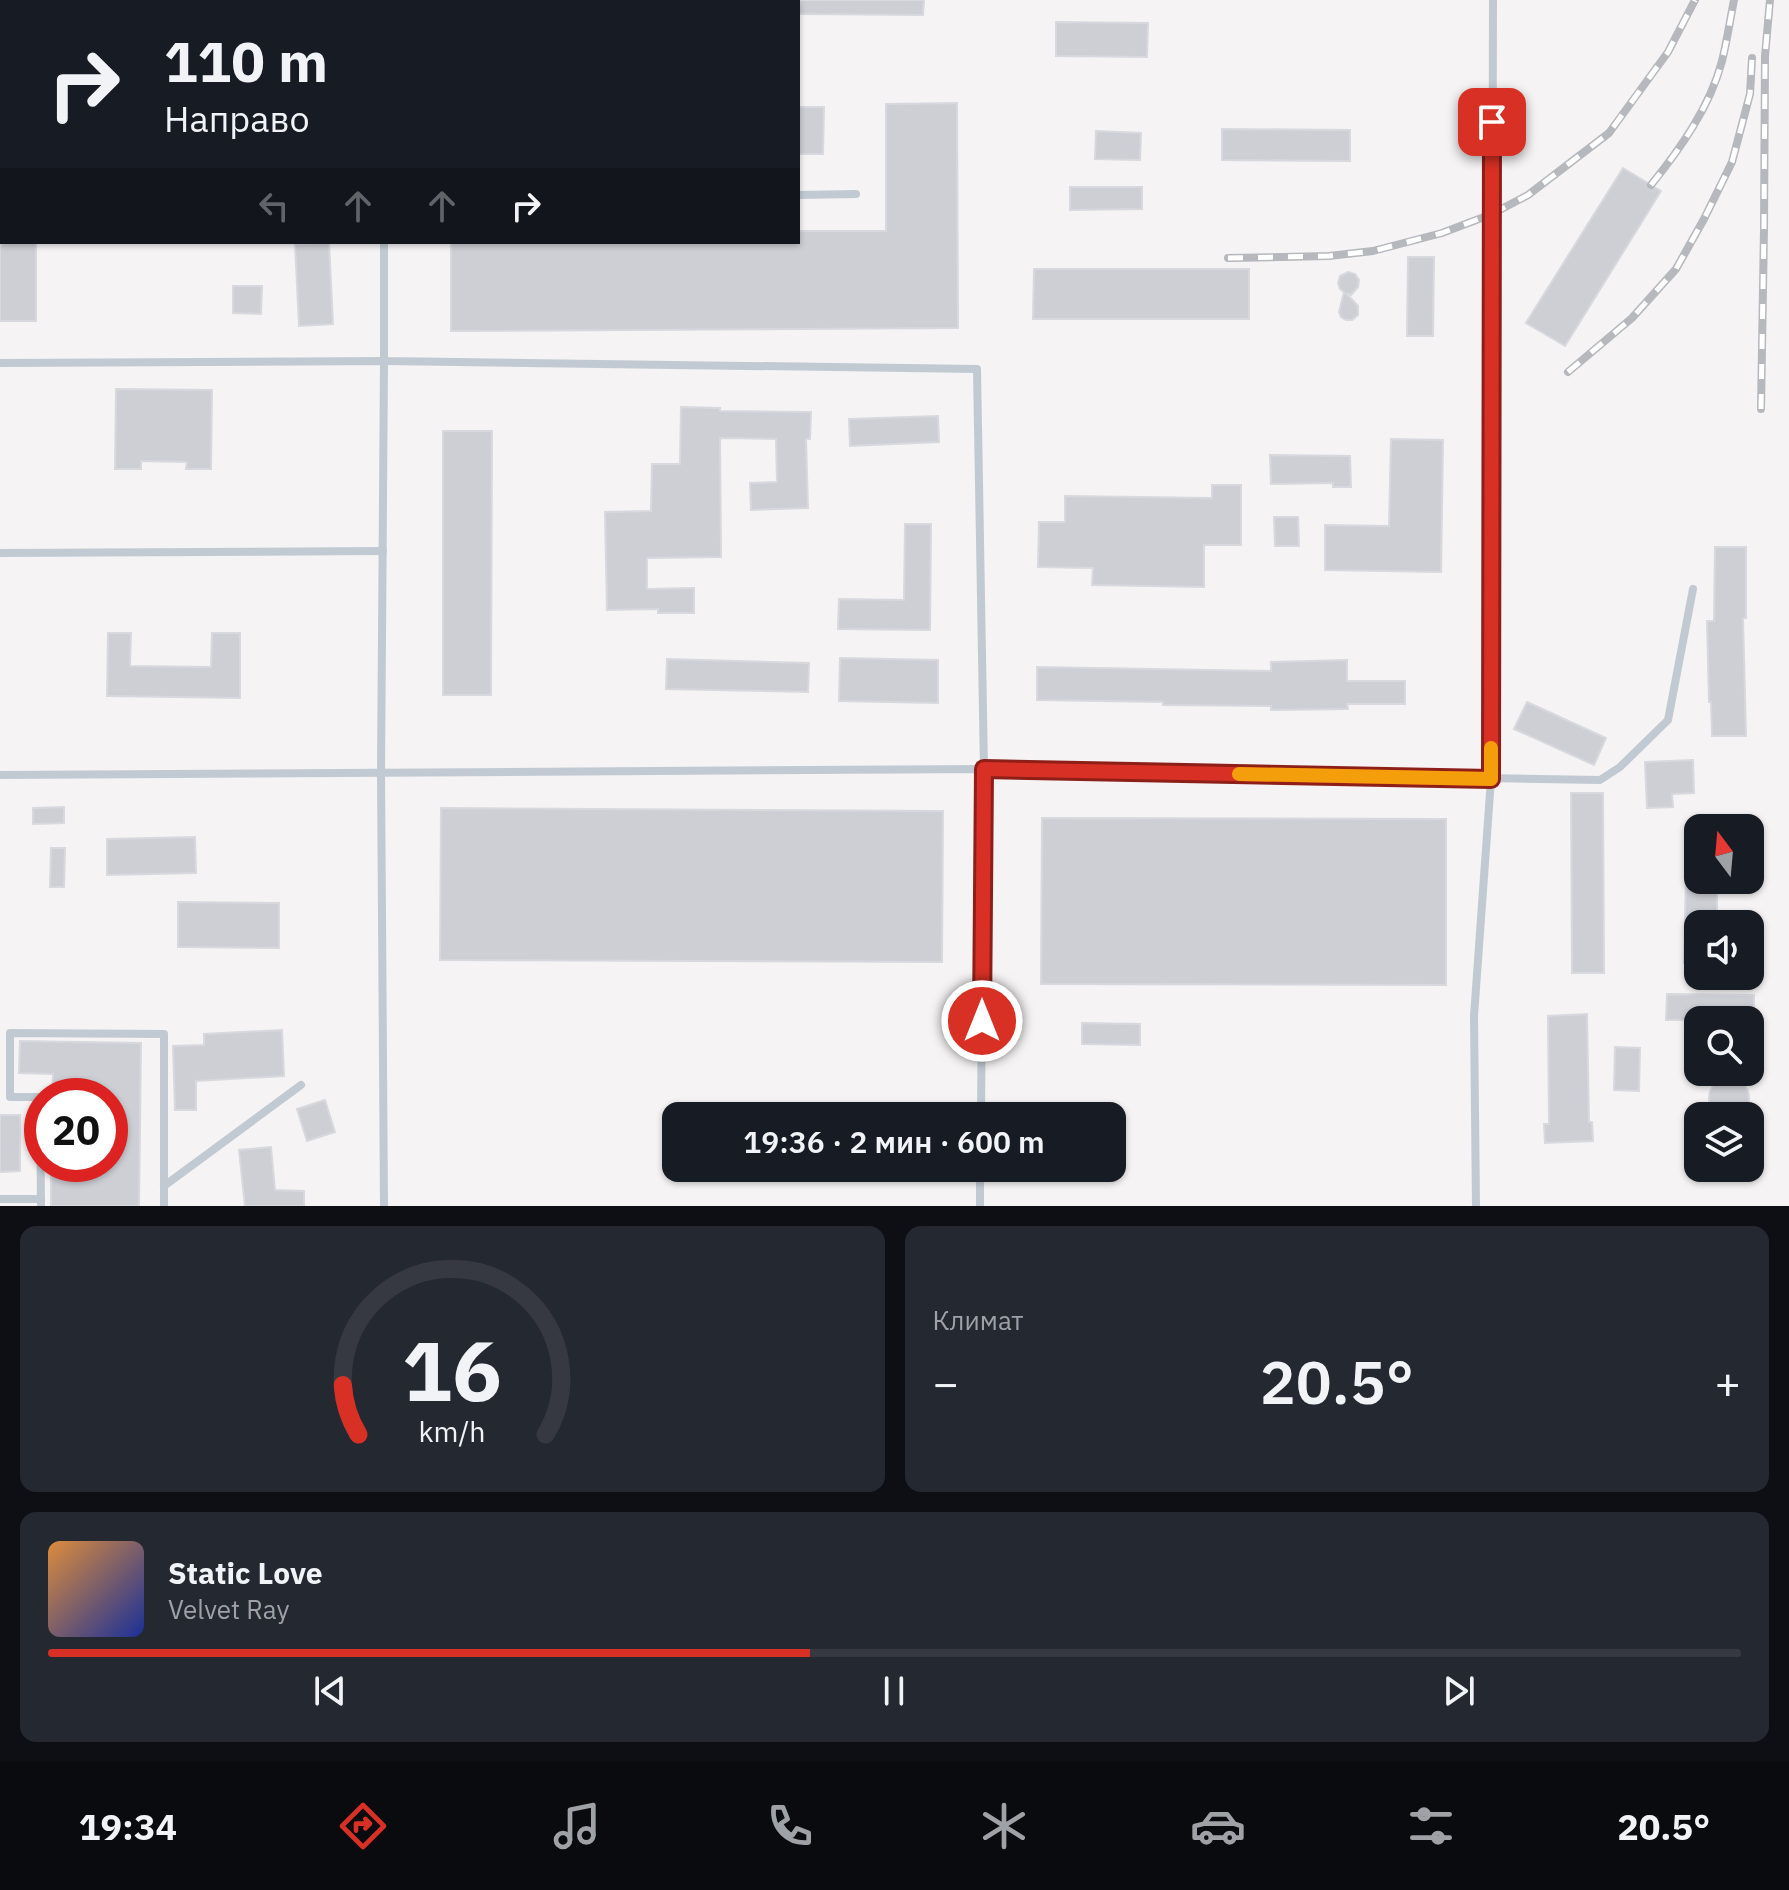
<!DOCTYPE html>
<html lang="ru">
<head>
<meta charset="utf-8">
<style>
	:root { --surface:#171b24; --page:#242831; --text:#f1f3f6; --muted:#9ea1a6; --line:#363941; --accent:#d93025 }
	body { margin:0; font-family:"IBM Plex Sans",sans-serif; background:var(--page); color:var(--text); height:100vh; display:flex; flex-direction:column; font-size:30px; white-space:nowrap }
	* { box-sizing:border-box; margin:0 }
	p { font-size:26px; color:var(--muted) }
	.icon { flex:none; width:44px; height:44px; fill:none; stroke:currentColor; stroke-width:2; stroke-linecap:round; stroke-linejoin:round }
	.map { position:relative; height:1206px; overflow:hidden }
	.side { display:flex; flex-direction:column; gap:20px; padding:20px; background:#0d0f14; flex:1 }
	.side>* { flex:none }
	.banner { position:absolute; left:0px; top:0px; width:800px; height:244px; box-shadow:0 2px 6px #0004; background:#171b24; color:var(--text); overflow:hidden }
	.needle { width:52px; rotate:344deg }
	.tools { position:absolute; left:1684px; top:814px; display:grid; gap:16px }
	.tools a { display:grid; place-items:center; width:80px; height:80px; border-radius:16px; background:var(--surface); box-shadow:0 2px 6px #0004; font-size:40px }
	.speed { position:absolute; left:24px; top:1078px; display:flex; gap:16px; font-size:40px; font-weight:700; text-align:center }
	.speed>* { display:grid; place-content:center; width:104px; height:104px; border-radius:50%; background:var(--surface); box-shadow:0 2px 6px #0004; line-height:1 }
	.speed .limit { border:12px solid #d22; background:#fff; color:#111 }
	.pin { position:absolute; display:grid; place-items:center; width:68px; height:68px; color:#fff; margin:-34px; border-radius:16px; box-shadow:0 4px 12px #0006 }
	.me { position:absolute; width:88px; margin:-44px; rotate:0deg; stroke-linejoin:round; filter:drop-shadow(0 0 6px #0008) }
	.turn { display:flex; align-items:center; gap:28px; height:168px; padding:0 32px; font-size:36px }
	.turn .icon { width:104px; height:104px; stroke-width:2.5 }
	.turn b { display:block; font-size:56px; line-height:68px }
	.lanes { display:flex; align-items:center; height:76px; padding:0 32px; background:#0003; justify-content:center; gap:40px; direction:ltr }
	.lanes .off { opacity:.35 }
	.big { font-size:60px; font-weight:600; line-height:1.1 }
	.side .widget { flex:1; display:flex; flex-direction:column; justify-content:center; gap:12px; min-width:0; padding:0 28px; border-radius:16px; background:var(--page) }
	.side .dial { align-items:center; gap:0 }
	.dial svg { height:208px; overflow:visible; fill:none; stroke:var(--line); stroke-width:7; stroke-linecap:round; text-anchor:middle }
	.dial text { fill:var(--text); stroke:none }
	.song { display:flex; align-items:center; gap:24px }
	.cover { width:96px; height:96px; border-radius:12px; background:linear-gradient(135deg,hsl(30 70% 55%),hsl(230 70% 35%)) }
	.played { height:8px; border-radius:4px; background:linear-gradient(90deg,var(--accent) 45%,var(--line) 45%) }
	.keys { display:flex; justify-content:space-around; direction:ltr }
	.heat { display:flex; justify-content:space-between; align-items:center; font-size:44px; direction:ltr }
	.side .tiles { flex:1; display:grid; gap:20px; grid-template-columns:1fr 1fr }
	.widget:last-child { grid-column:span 2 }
	.trip { position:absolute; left:662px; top:1102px; width:464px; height:80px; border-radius:16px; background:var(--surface); box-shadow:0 2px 6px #0004; font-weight:600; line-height:80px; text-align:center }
	.menu { display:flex; height:128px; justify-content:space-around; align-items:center; background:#090b0e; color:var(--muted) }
	.menu .icon { width:56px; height:56px }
	.menu .on { color:var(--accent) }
	.menu b { font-size:36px; color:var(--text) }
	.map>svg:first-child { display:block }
	.building { fill:#cdcfd5; stroke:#d7d9de; stroke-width:2 }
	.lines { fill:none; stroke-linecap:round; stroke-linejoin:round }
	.lane { stroke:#c1cad2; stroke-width:8 }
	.rail-casing { stroke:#b5b8bd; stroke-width:8 }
	.rail { stroke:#fff; stroke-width:5; stroke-dasharray:15; stroke-linecap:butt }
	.route-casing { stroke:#8d1f18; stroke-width:20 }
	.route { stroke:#d93025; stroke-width:14 }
	.slow { stroke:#f59e0b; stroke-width:14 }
</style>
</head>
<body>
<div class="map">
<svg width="1789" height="1206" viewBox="0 0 1789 1206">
	<rect width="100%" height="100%" fill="#f5f3f3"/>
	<g class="building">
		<path d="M798 0H924L923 15 798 14Z"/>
		<path d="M1056 22 1148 23 1147 57 1056 56Z"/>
		<path d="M957 103 958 328 451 331V242H798V231H886V104Z"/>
		<path d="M798 107H824L823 154H798Z"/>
		<path d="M1222 129 1350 130V161L1222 160Z"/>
		<path d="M1096 131 1141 133 1140 160 1095 159Z"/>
		<path d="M1623 168 1661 191 1565 346 1526 323Z"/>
		<path d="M1070 187H1142V209L1070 210Z"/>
		<rect x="0" y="242" width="36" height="79"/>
		<path d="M329 243 333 324 299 326 295 244Z"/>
		<path d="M1408 257H1434L1433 336H1407Z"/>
		<path d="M1034 269H1249V319H1033Z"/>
		<path d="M1348 272 1355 274 1359 280 1358 287 1351 295 1346 293 1358 306V315L1352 320H1346L1341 317 1339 312 1344 292 1340 289 1338 283 1340 276Z"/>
		<path d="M233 286H262L261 314 233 313Z"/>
		<path d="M116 389 212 390 211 469H186L187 462 141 461V469H115Z"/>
		<path d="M681 407 720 408V411L811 412 810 439H806L808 508 751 510 750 483 777 482 776 439 720 438 721 557 647 558V589L694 588V613H658V609L607 610 605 512 651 511 652 464H680Z"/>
		<path d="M938 416 939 442 850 446 849 419Z"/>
		<path d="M443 431H492L491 695H443Z"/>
		<path d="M1391 439 1443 440 1441 572 1325 570V525L1389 526Z"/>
		<path d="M1270 455 1350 456 1351 487H1333V483L1271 484Z"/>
		<path d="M1212 485H1241V545H1204V587L1092 585 1093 568 1038 567 1039 522H1065V496L1212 498Z"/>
		<path d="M1274 517H1298L1299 546H1275Z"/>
		<path d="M905 524H931L930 630 838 629 839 599 904 600Z"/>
		<path d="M1715 547H1746V618H1743L1746 736H1712L1711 702H1709L1707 621H1714Z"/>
		<path d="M108 633H131L130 666 211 667 212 633H240V698L107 696Z"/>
		<path d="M840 658 938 660V703L839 701Z"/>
		<path d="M667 659 809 663 808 692 666 689Z"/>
		<path d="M1347 660V681H1405V704H1347L1348 709 1271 710V706L1163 705V702L1037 700V667L1271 671V662Z"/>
		<path d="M1527 702 1606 738 1594 765 1514 729Z"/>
		<path d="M1693 760 1694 793 1672 794 1673 807 1647 808 1645 762Z"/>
		<path d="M1571 793H1603L1604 973H1572Z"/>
		<path d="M64 807V823L33 824V808Z"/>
		<path d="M441 808 943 811 942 962 440 960Z"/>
		<path d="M1042 818 1446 819V985L1041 984Z"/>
		<path d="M195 837 196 873 107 875V839Z"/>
		<path d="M51 848H65L64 887H50Z"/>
		<path d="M1686 878 1717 880V924H1698V963H1684Z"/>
		<path d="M178 902 279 903V948L178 947Z"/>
		<path d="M1667 994 1754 995V1020H1666Z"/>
		<path d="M1587 1014 1589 1122H1592L1593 1141 1545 1143 1544 1124H1549L1548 1016Z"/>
		<path d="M1082 1023 1140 1024V1045L1082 1044Z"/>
		<path d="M282 1030 284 1076 196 1081V1110H175L173 1046 204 1045V1034Z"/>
		<path d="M20 1041 141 1043 139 1206H51V1164H110V1096H52L53 1074 19 1073Z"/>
		<path d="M1615 1047 1640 1048 1639 1091 1614 1090Z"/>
		<circle cx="1729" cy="1098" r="20"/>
		<path d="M325 1100 335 1132 307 1141 297 1109Z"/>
		<path d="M0 1115H20V1171L0 1172Z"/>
		<path d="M271 1147 275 1190 304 1191V1206H245L239 1150Z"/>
	</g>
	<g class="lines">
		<g class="lane">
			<path d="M340 0V2"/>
			<path d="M206 2V0"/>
			<path d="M272 2V0"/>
			<path d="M384 2V0"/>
			<path d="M798 195 856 194"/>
			<path d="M384 242V361L977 369 984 769 981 1116"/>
			<path d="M0 363 384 361 381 773 384 1206"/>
			<path d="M0 553 383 551"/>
			<path d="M0 775 984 769 1600 780 1620 767 1668 720 1693 589"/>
			<path d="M164 1186 301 1085"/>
			<path d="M0 1199H41"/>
			<path d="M41 1206 40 1097H10V1033L164 1034V1206"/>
			<path d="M980 1206V1168"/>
			<path d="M1476 1206 1474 1016 1491 779 1493 0"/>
		</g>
		<defs>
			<g id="rail">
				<path d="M1651 185C1680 149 1710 107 1722 61 1727 41 1730 20 1734 0"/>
				<path d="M1228 258 1329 256 1373 251 1442 233 1492 214 1528 195 1609 133 1668 52 1695 0"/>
				<path d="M1568 372 1632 318 1676 269 1704 219 1732 162 1750 94 1752 58"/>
				<path d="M1761 409 1764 228 1765 56 1770 0"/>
			</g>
		</defs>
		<use href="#rail" class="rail-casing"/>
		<use href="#rail" class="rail"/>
	</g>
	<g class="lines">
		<defs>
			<path id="route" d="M982 1021 984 769 1491 779 1492 122"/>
		</defs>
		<use href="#route" class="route-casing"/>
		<use href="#route" class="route"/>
		<path class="slow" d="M1239 774 1491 779V748"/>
	</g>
</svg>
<div class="tools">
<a><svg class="needle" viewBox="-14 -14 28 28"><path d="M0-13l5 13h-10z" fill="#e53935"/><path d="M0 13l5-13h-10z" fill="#9ea1a6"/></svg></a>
<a><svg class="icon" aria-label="sound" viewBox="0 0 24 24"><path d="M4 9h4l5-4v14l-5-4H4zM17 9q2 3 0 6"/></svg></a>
<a><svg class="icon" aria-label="search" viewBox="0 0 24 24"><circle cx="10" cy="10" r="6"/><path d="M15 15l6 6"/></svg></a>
<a><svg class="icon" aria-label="layers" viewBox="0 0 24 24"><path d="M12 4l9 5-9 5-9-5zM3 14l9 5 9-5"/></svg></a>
</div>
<div class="speed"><div class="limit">20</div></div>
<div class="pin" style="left:1492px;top:122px;background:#d93025"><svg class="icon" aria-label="arrive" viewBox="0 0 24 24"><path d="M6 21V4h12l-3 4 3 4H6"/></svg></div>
<svg class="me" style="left:982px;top:1021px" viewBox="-20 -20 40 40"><circle r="17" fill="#d93025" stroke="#fff" stroke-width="3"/><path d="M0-11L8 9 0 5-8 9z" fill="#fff"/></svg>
<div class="trip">19:36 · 2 мин · 600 m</div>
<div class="banner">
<div class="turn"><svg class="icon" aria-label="right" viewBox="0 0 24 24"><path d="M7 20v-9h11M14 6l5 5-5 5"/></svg><div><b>110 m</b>Направо</div></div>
<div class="lanes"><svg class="icon off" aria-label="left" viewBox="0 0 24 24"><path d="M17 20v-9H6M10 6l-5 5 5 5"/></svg><svg class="icon off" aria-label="ahead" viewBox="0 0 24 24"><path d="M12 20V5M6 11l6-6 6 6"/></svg><svg class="icon off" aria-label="ahead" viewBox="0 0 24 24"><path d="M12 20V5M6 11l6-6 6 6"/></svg><svg class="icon" aria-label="right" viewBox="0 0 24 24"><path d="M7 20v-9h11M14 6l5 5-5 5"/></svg></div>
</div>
</div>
<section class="side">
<div class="tiles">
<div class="widget dial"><svg viewBox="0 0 100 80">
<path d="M14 69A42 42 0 1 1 86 69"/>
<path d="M14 69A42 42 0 0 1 8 50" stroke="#d93025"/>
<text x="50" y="56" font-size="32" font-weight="700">16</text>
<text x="50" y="72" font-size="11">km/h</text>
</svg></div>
<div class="widget"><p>Климат</p>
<div class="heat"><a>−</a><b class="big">20.5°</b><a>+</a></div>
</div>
<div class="widget">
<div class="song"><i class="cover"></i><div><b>Static Love</b><p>Velvet Ray</p></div></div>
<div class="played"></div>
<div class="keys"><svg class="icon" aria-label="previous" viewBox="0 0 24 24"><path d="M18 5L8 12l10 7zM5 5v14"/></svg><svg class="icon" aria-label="pause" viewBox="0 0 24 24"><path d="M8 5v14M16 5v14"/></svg><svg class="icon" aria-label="next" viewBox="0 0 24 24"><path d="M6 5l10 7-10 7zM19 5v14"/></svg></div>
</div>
</div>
</section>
<nav class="menu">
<b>19:34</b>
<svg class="icon on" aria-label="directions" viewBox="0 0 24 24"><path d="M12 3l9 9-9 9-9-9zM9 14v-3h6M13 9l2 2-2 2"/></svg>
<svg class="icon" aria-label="music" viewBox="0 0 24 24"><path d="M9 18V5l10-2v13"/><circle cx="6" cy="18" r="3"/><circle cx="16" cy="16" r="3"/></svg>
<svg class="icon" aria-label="phone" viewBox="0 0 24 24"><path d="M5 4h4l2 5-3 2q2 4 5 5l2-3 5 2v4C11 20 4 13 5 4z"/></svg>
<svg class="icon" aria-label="climate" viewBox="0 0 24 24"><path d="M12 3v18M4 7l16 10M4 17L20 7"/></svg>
<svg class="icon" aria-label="car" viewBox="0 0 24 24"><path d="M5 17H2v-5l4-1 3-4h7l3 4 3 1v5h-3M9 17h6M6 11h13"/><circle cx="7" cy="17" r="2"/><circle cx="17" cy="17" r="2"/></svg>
<svg class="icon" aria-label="filters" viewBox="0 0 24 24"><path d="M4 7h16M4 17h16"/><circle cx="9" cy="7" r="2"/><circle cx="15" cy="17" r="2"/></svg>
<b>20.5°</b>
</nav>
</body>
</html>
